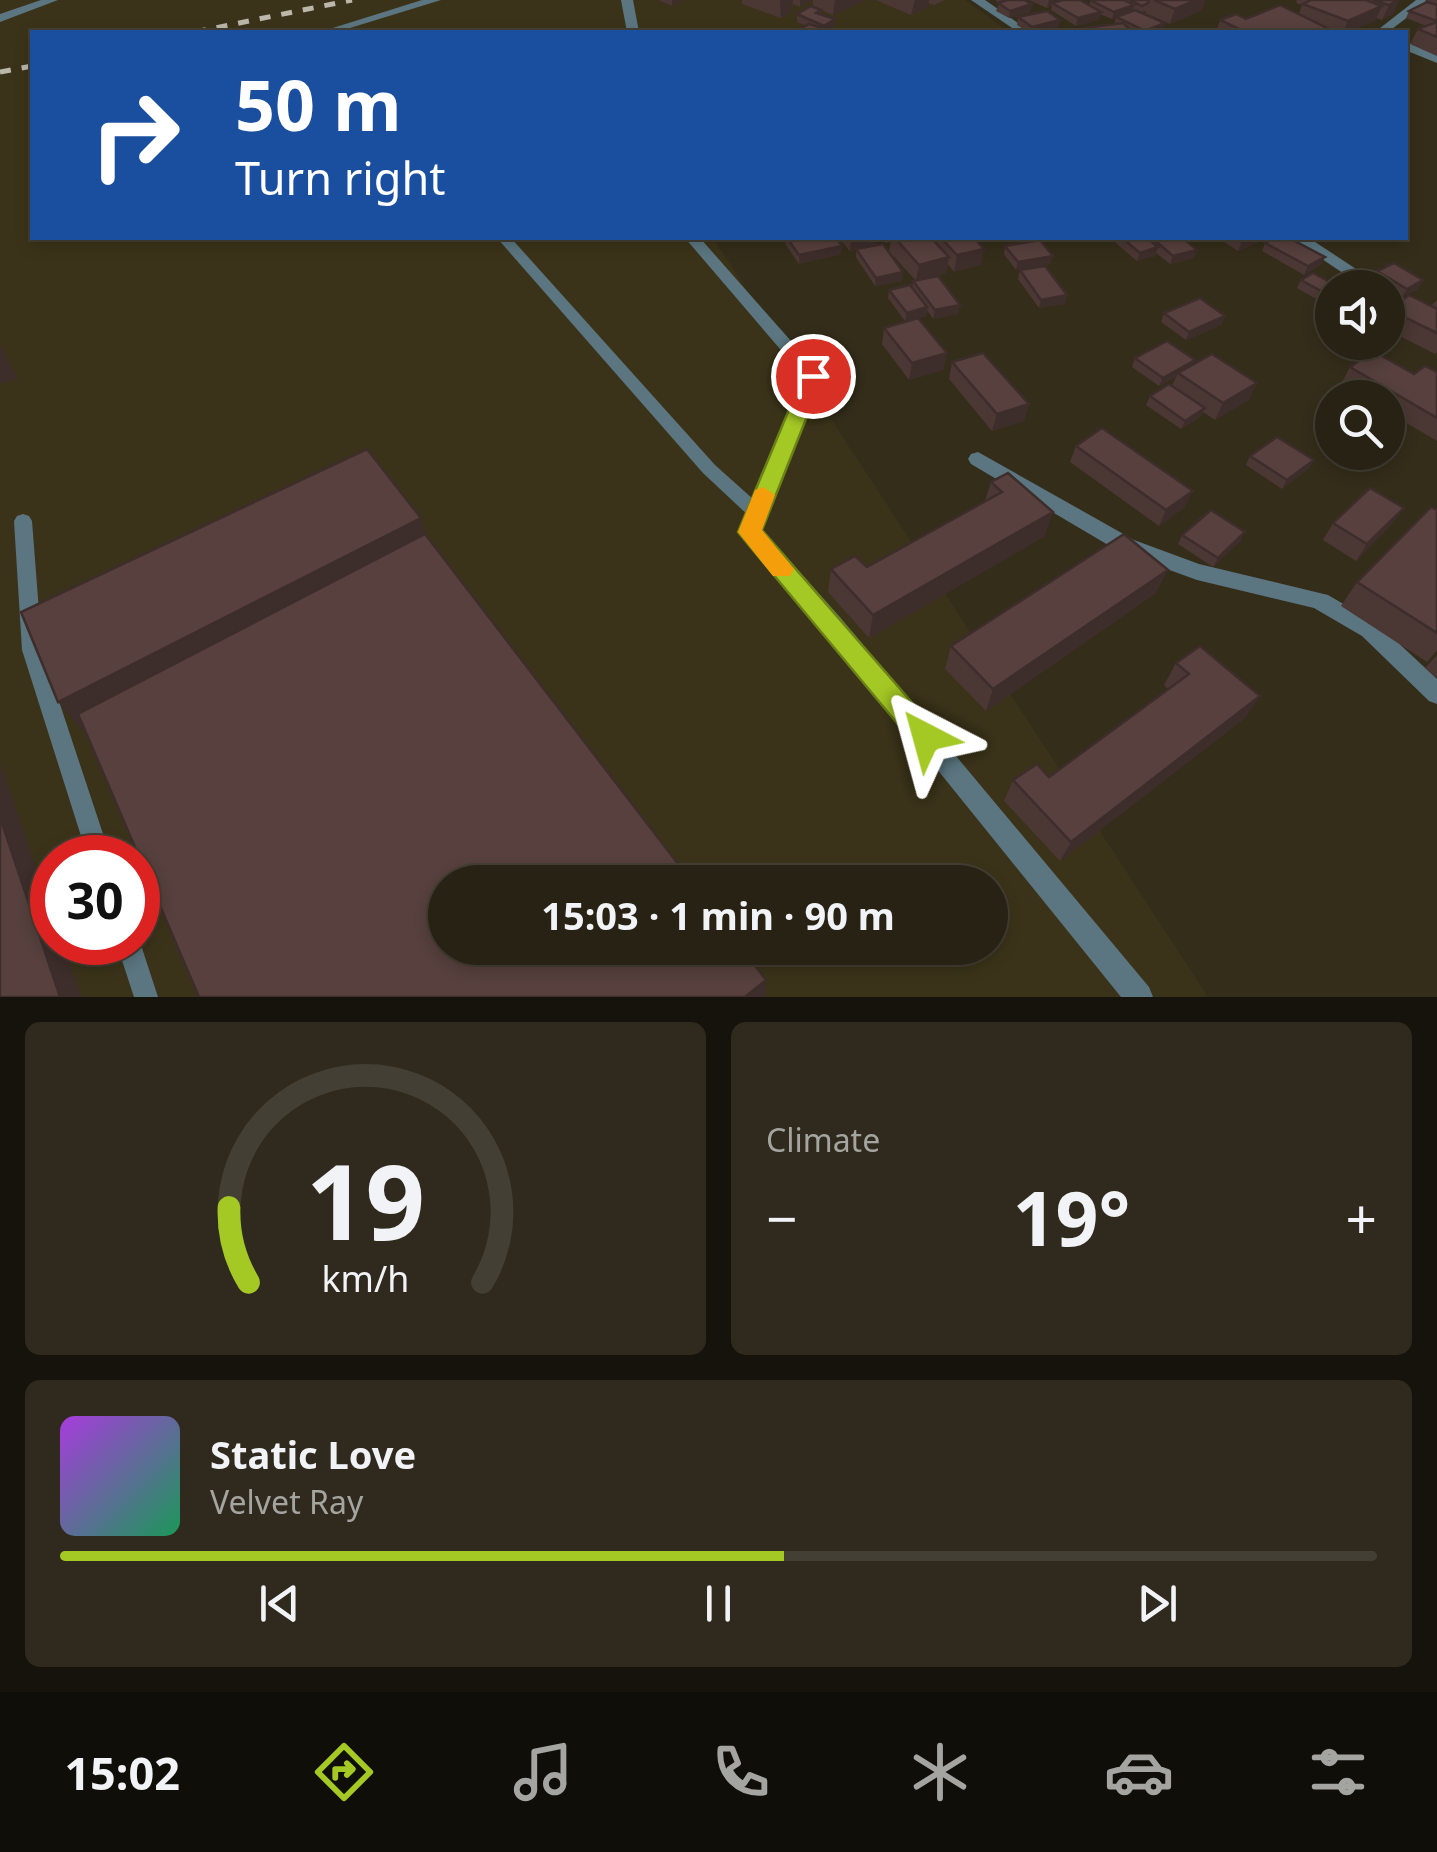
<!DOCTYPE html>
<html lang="en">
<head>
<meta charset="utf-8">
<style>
	:root { --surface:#272214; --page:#2f2a1d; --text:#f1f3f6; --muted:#a4a4a0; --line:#433f34; --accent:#a4c824 }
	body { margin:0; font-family:"Noto Sans",sans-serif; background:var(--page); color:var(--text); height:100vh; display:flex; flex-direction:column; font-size:38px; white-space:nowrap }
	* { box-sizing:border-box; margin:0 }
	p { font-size:32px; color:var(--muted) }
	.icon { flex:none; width:55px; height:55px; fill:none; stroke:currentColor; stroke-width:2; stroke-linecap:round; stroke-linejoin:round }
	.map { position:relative; height:997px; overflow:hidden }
	.panel { display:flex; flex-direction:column; gap:25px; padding:25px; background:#15130b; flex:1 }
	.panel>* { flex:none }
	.hud { position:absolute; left:30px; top:30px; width:1378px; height:210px; border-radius:0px; box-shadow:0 5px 15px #0003,0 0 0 2px var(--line); background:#1a4fa0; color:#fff; overflow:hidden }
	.fabs { position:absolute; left:1315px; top:270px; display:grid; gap:20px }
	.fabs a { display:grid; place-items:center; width:90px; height:90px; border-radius:50%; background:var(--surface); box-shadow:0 5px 15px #0003,0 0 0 2px var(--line); font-size:50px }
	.speed { position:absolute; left:30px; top:835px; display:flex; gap:20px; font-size:50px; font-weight:700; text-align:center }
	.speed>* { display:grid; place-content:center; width:130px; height:130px; border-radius:50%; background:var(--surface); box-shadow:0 5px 15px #0003,0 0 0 2px var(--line); line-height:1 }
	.speed .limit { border:15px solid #d22; background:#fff; color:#111 }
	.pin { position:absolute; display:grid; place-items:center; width:85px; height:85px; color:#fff; margin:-42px; border:5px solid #fff; border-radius:50%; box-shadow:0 2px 10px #0007 }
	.me { position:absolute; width:110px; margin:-55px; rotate:321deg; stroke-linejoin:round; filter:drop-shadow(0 0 8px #0008) }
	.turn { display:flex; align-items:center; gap:35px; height:210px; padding:0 40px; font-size:45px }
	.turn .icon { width:130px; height:130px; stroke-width:2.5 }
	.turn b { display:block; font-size:70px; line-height:85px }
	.big { font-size:75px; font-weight:700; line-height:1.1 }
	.panel .card { flex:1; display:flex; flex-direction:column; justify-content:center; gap:15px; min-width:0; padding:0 35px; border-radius:15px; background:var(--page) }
	.panel .dial { align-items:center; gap:0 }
	.dial svg { height:260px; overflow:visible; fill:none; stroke:var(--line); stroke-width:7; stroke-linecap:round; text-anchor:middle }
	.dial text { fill:var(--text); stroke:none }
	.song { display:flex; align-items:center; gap:30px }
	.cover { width:120px; height:120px; border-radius:15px; background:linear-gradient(135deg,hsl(280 70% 55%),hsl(150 70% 35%)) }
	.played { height:10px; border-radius:5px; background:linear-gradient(90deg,var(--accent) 55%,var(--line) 55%) }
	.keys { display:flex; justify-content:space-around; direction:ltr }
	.heat { display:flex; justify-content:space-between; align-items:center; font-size:55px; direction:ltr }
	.panel .tiles { flex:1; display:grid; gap:25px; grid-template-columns:1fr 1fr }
	.card:last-child { grid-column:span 2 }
	.trip { position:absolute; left:428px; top:865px; width:580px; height:100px; border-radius:50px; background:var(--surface); box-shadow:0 5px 15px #0003,0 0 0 2px var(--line); font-weight:700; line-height:100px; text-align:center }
	.tab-bar { display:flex; height:160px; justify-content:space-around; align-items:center; background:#100e08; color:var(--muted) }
	.tab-bar .icon { width:70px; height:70px }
	.tab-bar .selected { color:var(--accent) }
	.tab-bar b { font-size:45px; color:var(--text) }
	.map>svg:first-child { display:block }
	.built { fill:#3b3319; fill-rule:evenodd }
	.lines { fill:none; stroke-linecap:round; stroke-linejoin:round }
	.service { fill:#5b7681; fill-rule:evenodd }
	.minor { fill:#5b7681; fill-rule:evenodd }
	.rail { stroke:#bbb7aa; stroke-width:5; stroke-dasharray:11 11; stroke-linecap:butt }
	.wall { fill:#4b3734 }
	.shaded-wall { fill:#3d2d2b }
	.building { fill:#57403d; stroke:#3d2d2b; stroke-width:2.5 }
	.route { fill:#a4c824; stroke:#6b8217; stroke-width:2.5 }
	.slow { fill:#f59e0b }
</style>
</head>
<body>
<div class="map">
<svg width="1437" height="997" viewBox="0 0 1437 997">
	<rect width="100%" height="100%" fill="#342d1a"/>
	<path class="built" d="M0 0H965L1009 32H32V238H713L1208 997H0ZM52 858H138V942H52ZM445 882H990V948H445Z"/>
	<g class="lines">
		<g class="service">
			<path d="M497 238H511L715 465 763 508 766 513 763 518H751L703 473Z"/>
			<path d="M23 514 29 516 32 521 42 650 111 858H88L22 650 14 521 17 516Z"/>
			<path d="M138 936 140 942 158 997H134L116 942H138Z"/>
		</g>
		<g class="minor">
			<path d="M41 0H58L0 22V14Z"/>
			<path d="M422 0H441L337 32H320Z"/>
			<path d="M621 0H633L639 32H627Z"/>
			<path d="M971 0H985L1031 32H1018Z"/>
			<path d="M1416 0H1430L1388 32H1375Z"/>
			<path d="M1405 41 1437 54V63L1405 50Z"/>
			<path d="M685 238H700L822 376 761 529 839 616 1149 987 1153 997H1121L823 628 743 537 740 531 804 377Z"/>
			<path d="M1291 238H1309L1385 288H1365Z"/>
			<path d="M1388 290 1437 316V328L1388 302Z"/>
			<path d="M978 452 1134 540 1199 564 1328 595 1378 624 1437 679V704L1429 701 1362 636 1314 608 1197 580 1120 552 971 464 968 459 971 454Z"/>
		</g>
		<g class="rail">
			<path d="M195 32 352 0"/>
			<path d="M0 72 32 66"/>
		</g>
	</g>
	<g class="wall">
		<path d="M658 0H683L672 6Z"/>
		<path d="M742 0H812L800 7 793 4 792 11 781 18 742 4Z"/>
		<path d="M813 0H866L833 15 821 10V14L834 27 825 32H793L806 26 797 22V14L813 7Z"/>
		<path d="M876 0H945L934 5 928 3V7L911 15Z"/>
		<path d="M995 0H1025L1032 4 1030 12 1009 18 996 11 999 3Z"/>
		<path d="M1029 0H1082L1089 5 1091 0H1205L1202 10 1170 24 1145 13 1146 11 1142 12 1165 23 1163 31 1159 32H1052L1114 24 1116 18 1112 19 1100 14 1099 20 1076 26 1051 10 1052 6 1047 8Z"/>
		<path d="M1297 0H1399L1393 14 1382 20 1376 18 1375 21 1348 32H1333L1326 30 1325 32H1216L1220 20 1299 14 1302 5 1296 3Z"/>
		<path d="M1426 0H1437V56L1410 44 1418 29 1426 26 1406 18 1409 11 1424 3Z"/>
		<path d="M1018 17 1059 28 1038 32H1028L1017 25Z"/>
		<path d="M786 238 842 246 841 254 799 264 786 245Z"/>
		<path d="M839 238H876V244L850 251Z"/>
		<path d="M880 238H984L976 240 981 265 954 272 948 264 946 273 936 276 960 305 958 314 933 319 927 310 926 316 905 321 888 298 889 290 912 288 913 281 915 280 889 251 891 242 885 243Z"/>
		<path d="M1110 238H1183L1197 250 1194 258 1170 264 1156 253 1155 256 1137 261Z"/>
		<path d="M1218 238H1267L1238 251Z"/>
		<path d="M1265 243 1321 265 1304 275 1262 251Z"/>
		<path d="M1005 246 1050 264 1016 270 1004 254Z"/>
		<path d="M856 249 903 272 902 281 875 286 856 257Z"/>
		<path d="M1020 270 1065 304 1039 308 1018 279Z"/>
		<path d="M1377 271 1418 289 1402 297 1373 280Z"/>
		<path d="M1301 280 1332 288V308L1297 288Z"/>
		<path d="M1437 300V352L1435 354 1388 330V314L1390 310 1431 306Z"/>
		<path d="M1164 313 1225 316 1221 325 1186 340 1161 322Z"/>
		<path d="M884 328 947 353 943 370 909 380 882 344Z"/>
		<path d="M1135 358 1193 364 1257 383 1249 400 1215 420 1203 412 1201 416 1181 429 1146 405 1150 396 1172 386 1176 377 1159 386 1132 367Z"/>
		<path d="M952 362 1029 404 1024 421 992 431 949 379Z"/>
		<path d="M1350 367 1414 374 1437 372V441L1388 412V398H1364L1341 384Z"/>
		<path d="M1076 446 1185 507 1159 526 1070 462Z"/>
		<path d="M1250 456 1314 460 1309 468 1282 489 1246 465Z"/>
		<path d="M991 482 1045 536 869 638 828 592 831 569 867 567 985 501Z"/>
		<path d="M1404 508 1392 524 1356 561 1323 540 1333 523Z"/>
		<path d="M1437 510V650L1427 662 1341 606 1357 582Z"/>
		<path d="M1182 535 1241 540 1213 567 1178 544Z"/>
		<path d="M1156 593 986 711 945 669 951 646Z"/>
		<path d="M1437 655V678L1425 668Z"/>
		<path d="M1176 663 1245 718 1060 861 1004 801 1013 780 1049 777 1168 689 1164 685Z"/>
	</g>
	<g class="shaded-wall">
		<path d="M672 0H683L672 6Z"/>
		<path d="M780 0H793L792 11 781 18Z"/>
		<path d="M800 0H812L800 7Z"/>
		<path d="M835 0H866L833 15Z"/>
		<path d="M915 0H929L928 7 911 15Z"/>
		<path d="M1049 0H1061L1052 3V6L1047 8Z"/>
		<path d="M1196 0H1205L1202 10 1170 24 1175 9Z"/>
		<path d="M1399 0 1393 14 1382 20 1389 5Z"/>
		<path d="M1032 4 1030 12 1009 18 1010 11Z"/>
		<path d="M1134 5 1132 12 1112 19 1114 12Z"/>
		<path d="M1382 6 1375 21 1348 32H1343L1348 21Z"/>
		<path d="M1101 12 1099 20 1076 26 1078 18Z"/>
		<path d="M835 19 834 27 824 32V26Z"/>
		<path d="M1060 20 1059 28 1030 32 1032 27Z"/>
		<path d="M1165 23 1163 31 1145 32V31Z"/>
		<path d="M851 238H876V244L850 251Z"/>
		<path d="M1253 238H1267L1238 251 1242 242Z"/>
		<path d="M842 246 841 254 799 264V255Z"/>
		<path d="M1158 247 1155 256 1137 261 1140 253Z"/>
		<path d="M984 249 981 265 954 272 957 255Z"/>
		<path d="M1197 250 1194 258 1170 264 1173 256Z"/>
		<path d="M1053 256 1050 264 1016 270 1018 262Z"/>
		<path d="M949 257 946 273 916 281 919 265Z"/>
		<path d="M1325 257 1321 265 1304 275 1308 266Z"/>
		<path d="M903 272 902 281 875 286 876 278Z"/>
		<path d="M1423 280 1418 289 1402 297 1407 289Z"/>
		<path d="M1067 295 1065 304 1039 308 1041 300Z"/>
		<path d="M960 305 958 314 933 319 935 310Z"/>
		<path d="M927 307 926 316 905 321 907 313Z"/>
		<path d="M1225 316 1221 325 1186 340 1189 332Z"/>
		<path d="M0 345 17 378 0 384Z"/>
		<path d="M947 353 943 370 909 380 912 363Z"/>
		<path d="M1195 360 1191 368 1178 373 1176 377 1159 386 1163 378Z"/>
		<path d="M1257 383 1249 400 1215 420 1223 403Z"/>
		<path d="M1029 404 1024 421 992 431 997 414Z"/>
		<path d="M1205 408 1201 416 1181 429 1185 421Z"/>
		<path d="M1314 460 1309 468 1282 489 1287 480Z"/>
		<path d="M1193 491 1185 507 1159 526 1166 510Z"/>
		<path d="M1404 508 1392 524 1356 561 1367 544Z"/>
		<path d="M1053 512 1045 536 869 638 873 615Z"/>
		<path d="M421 518 430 548 82 730 58 702Z"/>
		<path d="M1245 532 1241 540 1213 567 1218 558Z"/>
		<path d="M1168 570 1156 593 986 711 993 689Z"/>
		<path d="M1260 696 1245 718 1060 861 1071 842Z"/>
		<path d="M0 763 52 914V942H62L81 997H60L0 817Z"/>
		<path d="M766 980 765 997H745Z"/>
	</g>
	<g class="building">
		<path d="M1007 0H1024L1032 4 1010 11 998 3Z"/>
		<path d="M1063 0H1080L1101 12 1078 18 1052 3Z"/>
		<path d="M1090 0H1124L1134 5 1114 12Z"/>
		<path d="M1130 0H1149L1148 3 1142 6Z"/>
		<path d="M1154 0H1196L1175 9Z"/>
		<path d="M1311 0H1366L1382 6 1348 21 1303 4Z"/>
		<path d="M1373 0H1398L1389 5Z"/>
		<path d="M1427 2 1437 5V21L1409 11Z"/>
		<path d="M1280 5 1327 28 1313 32H1245L1220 20 1236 14 1246 19Z"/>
		<path d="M811 6 821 10 816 13 835 19 824 26 797 14Z"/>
		<path d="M1135 10 1165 23 1145 31 1116 17Z"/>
		<path d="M1047 11 1060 20 1032 27 1018 17Z"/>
		<path d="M1437 22V37L1418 29Z"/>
		<path d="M1123 23 1133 32H1052Z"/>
		<path d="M809 24 823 28 815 32H792Z"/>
		<path d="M787 238H836L842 246 799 255Z"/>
		<path d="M895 238H931L949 257 919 265Z"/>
		<path d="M941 238H974L984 249 957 255Z"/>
		<path d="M1122 238H1147L1158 247 1140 253Z"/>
		<path d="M1152 238H1183L1197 250 1173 256Z"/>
		<path d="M1235 238H1253L1242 242Z"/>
		<path d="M1275 238H1289L1325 257 1308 266 1265 243Z"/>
		<path d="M1040 240 1053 256 1018 262 1005 246Z"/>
		<path d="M883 244 903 272 876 278 856 249Z"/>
		<path d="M1394 263 1423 280 1407 289 1377 271Z"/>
		<path d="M1045 266 1067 295 1041 300 1020 270Z"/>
		<path d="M1313 273 1341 288H1332V297L1301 280Z"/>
		<path d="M938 276 960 305 935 310 913 281Z"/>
		<path d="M910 285 927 307 907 313 889 290Z"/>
		<path d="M1409 295 1437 309V333L1390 310Z"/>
		<path d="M1200 298 1225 316 1189 332 1164 313Z"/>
		<path d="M918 318 947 353 912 363 884 328Z"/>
		<path d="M1167 341 1195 360 1163 378 1135 358Z"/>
		<path d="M1373 351 1414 374 1425 366 1437 372V418L1350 367Z"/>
		<path d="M983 353 1029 404 997 414 952 362Z"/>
		<path d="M1212 354 1257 383 1223 403 1178 373Z"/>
		<path d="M1169 384 1205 408 1185 421 1150 396Z"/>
		<path d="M1102 428 1193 491 1166 510 1076 446Z"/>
		<path d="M1277 437 1314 460 1287 480 1250 456Z"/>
		<path d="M367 449 421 518 58 702 21 612Z"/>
		<path d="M1008 473 1053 512 873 615 831 569 855 556 867 567 1002 492 991 482Z"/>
		<path d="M1370 488 1404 508 1367 544 1333 523Z"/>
		<path d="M1431 507 1437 510V633L1357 582Z"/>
		<path d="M1211 510 1245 532 1218 558 1182 535Z"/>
		<path d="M425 534 692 882H445V948H742L766 980 745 997H199L78 714Z"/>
		<path d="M1124 534 1168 570 993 689 951 646Z"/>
		<path d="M1200 646 1260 696 1071 842 1013 780 1037 764 1049 777 1189 674 1176 663Z"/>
		<path d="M0 817 60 997H0Z"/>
	</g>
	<path class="route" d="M813 369 823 376 762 530 935 729 939 737 935 746 926 749 916 746 738 532 803 376Z"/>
	<path class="slow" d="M763 487 775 495 762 530 794 569 790 576H773L738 532 755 490Z"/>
</svg>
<div class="fabs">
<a><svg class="icon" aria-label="sound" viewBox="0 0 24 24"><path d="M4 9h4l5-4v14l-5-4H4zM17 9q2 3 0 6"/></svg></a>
<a><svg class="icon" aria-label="search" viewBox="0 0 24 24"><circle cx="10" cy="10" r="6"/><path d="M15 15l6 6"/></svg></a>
</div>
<div class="speed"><div class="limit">30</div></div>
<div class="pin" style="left:813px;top:376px;background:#d93025"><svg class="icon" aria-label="arrive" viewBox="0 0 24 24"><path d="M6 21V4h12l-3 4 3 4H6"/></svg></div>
<svg class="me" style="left:926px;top:737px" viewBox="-20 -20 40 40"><path d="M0-17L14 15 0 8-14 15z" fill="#a4c824" stroke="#fff" stroke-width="4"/></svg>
<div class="trip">15:03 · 1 min · 90 m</div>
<div class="hud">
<div class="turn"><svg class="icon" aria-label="right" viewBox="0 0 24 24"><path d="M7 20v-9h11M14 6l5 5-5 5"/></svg><div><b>50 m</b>Turn right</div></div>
</div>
</div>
<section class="panel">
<div class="tiles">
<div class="card dial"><svg viewBox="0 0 100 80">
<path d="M14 69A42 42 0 1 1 86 69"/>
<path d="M14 69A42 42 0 0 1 8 46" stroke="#a4c824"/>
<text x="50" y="56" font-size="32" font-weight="700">19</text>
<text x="50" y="72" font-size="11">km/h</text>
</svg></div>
<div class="card"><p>Climate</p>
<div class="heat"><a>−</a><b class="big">19°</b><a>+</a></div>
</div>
<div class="card">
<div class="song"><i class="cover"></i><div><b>Static Love</b><p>Velvet Ray</p></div></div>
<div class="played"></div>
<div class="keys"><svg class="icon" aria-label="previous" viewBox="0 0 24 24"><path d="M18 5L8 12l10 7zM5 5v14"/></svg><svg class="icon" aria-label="pause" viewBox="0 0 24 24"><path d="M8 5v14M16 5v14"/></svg><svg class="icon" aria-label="next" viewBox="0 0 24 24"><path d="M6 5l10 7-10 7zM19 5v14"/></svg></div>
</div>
</div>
</section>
<nav class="tab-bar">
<b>15:02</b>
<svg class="icon selected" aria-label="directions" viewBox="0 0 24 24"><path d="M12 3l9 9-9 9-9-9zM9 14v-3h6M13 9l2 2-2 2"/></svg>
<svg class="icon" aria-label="music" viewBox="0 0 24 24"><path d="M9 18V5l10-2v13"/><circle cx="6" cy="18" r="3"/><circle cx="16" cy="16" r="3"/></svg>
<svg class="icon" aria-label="phone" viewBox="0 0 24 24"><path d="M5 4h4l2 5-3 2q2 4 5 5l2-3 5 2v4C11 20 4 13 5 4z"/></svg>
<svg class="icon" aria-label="climate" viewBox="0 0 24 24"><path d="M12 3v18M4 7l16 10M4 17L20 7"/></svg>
<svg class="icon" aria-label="car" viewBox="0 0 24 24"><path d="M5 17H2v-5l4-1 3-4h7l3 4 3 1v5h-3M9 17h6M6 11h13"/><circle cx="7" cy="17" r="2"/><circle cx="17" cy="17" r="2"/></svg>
<svg class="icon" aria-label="filters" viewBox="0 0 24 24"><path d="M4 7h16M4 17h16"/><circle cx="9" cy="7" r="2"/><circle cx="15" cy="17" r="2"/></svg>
</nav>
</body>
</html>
